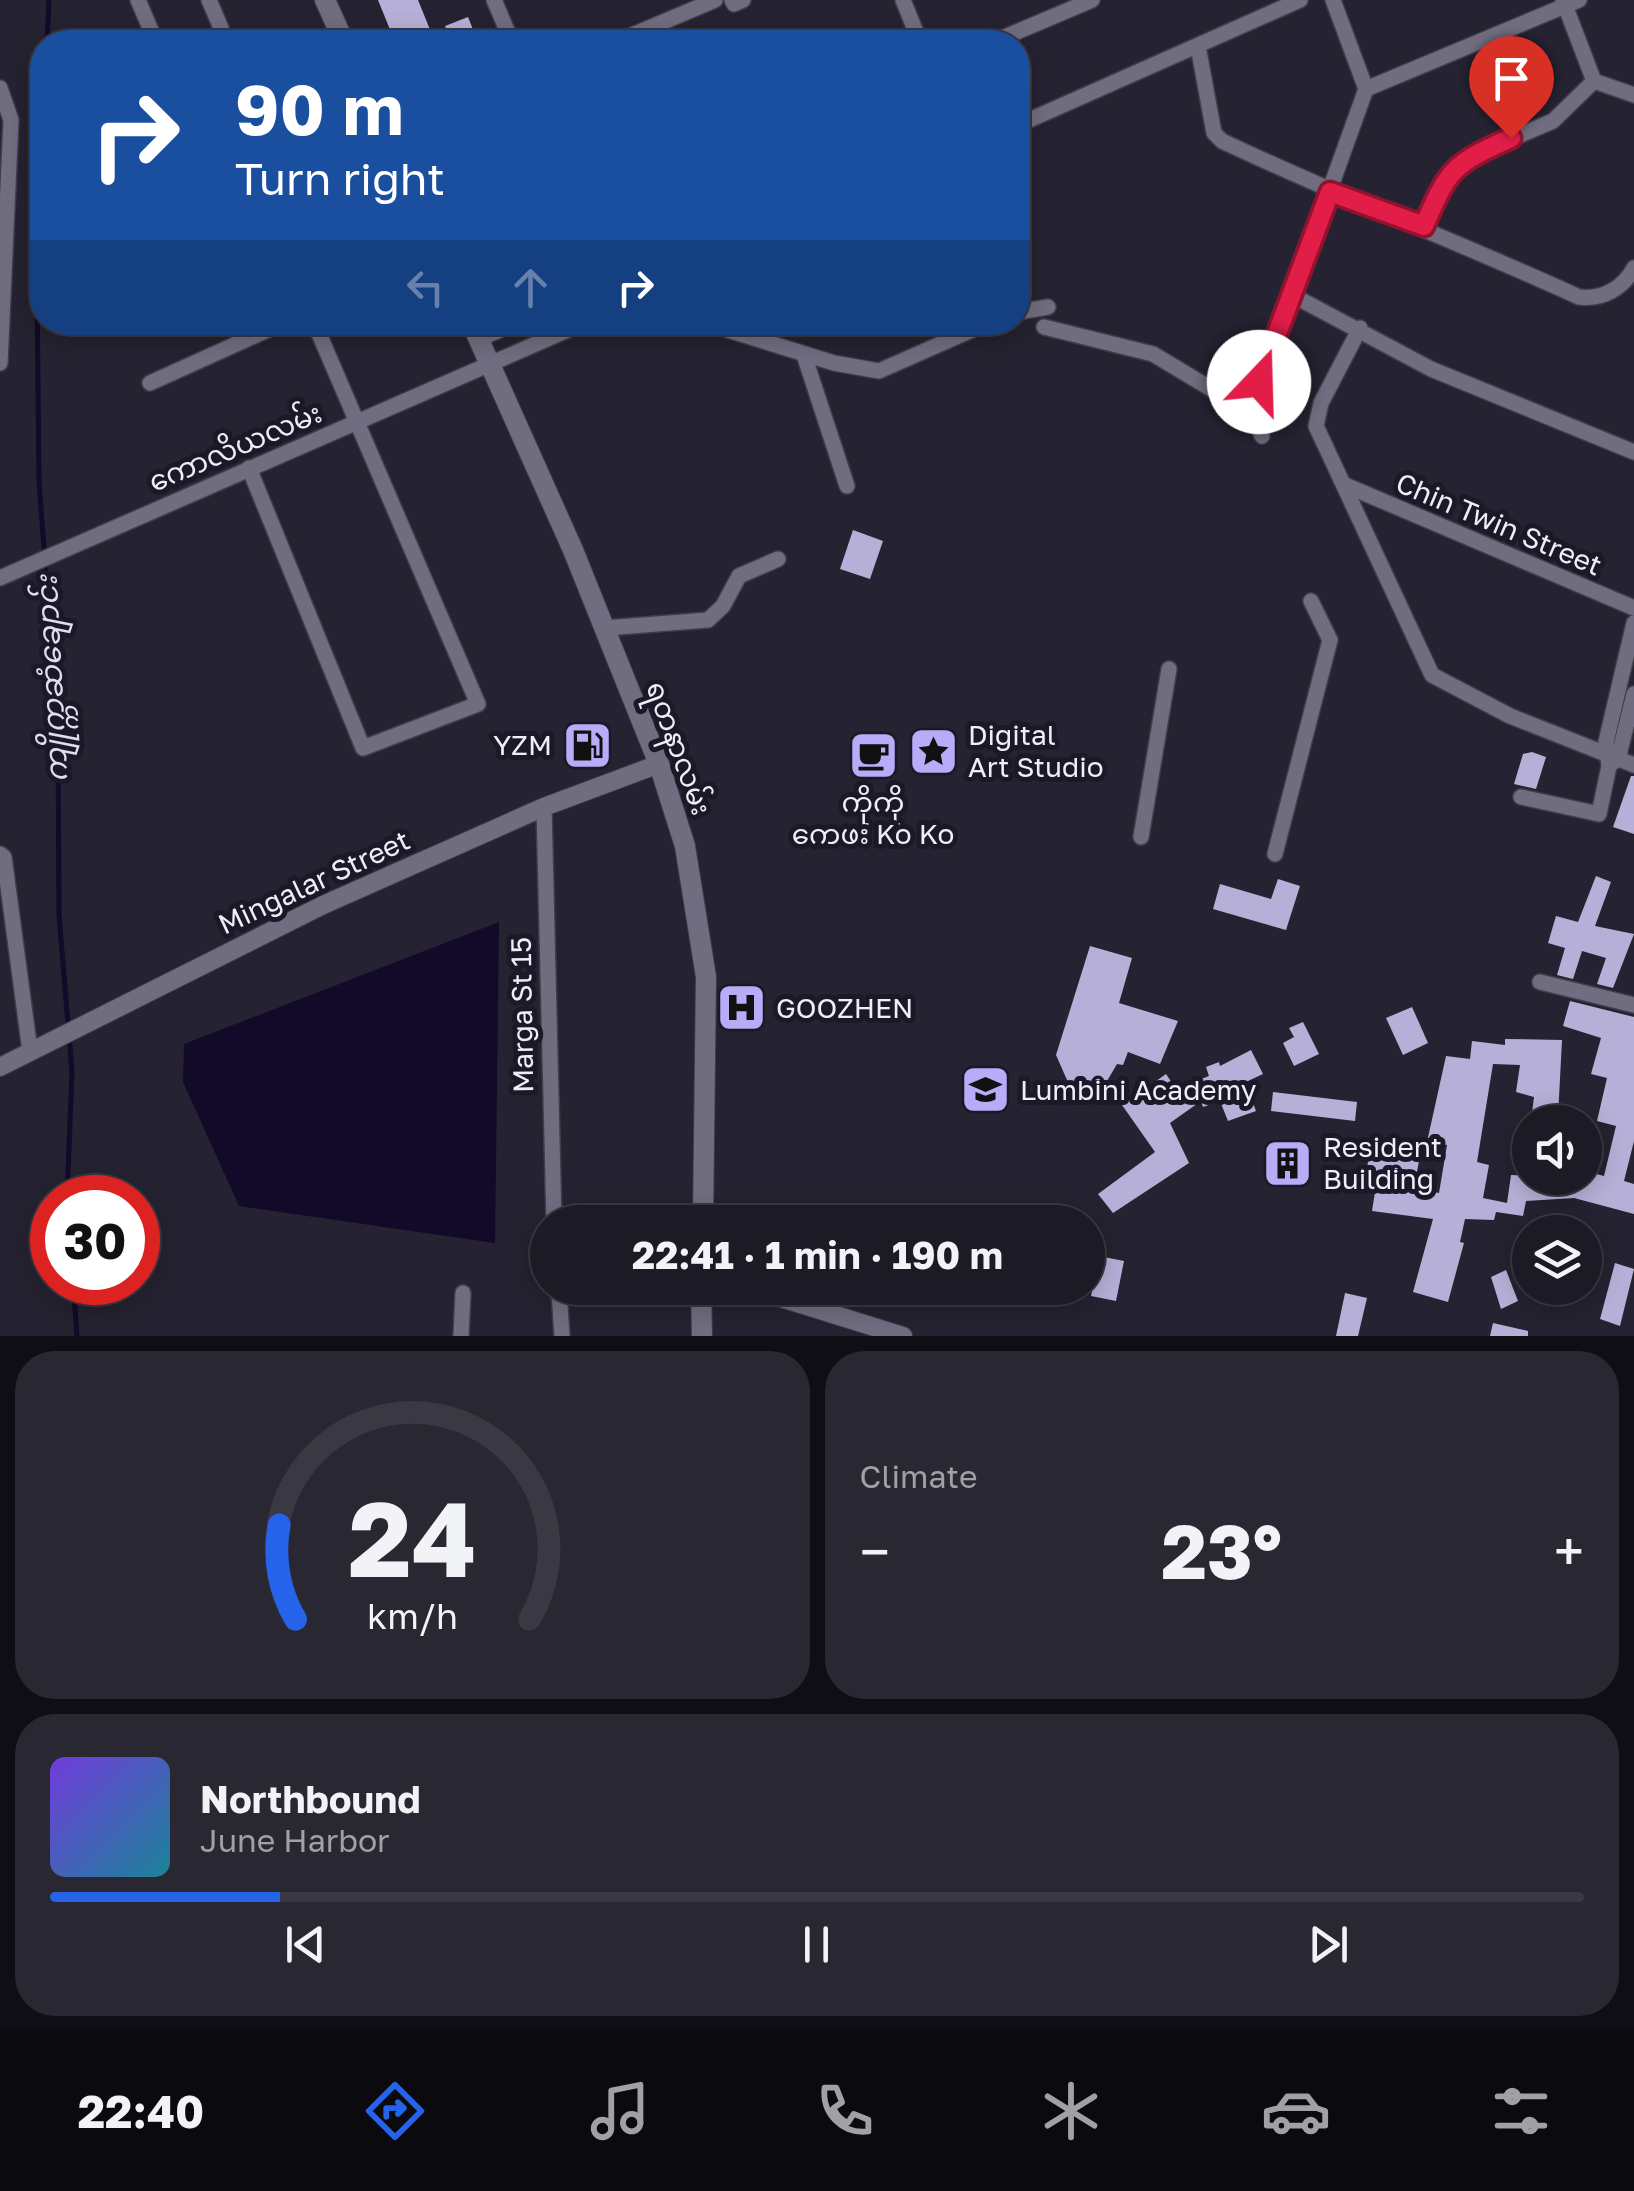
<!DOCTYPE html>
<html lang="en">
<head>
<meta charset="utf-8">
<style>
	:root { --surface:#1c1a25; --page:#292732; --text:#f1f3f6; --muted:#a0a1a7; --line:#3a3842; --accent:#2563eb }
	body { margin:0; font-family:"Golos Text","Noto Sans Myanmar",sans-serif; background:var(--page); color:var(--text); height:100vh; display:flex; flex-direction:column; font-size:38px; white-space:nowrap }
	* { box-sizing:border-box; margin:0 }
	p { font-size:32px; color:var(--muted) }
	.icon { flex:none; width:55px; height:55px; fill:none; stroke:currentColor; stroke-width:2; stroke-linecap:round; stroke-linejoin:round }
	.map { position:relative; height:1336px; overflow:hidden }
	.drawer { display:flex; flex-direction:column; gap:15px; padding:15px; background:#0f0e14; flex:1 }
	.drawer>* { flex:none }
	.hud { position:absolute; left:30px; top:30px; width:1000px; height:305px; border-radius:40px; box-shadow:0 5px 25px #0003,0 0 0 2px var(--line); background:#1a4fa0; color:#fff; overflow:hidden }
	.buttons { position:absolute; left:1512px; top:1105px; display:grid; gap:20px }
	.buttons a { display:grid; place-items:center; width:90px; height:90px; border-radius:50%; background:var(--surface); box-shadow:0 5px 25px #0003,0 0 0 2px var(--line); font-size:50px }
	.speed { position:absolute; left:30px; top:1175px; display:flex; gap:20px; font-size:50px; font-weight:700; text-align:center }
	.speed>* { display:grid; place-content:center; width:130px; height:130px; border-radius:50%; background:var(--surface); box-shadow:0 5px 25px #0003,0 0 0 2px var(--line); line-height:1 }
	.speed .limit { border:15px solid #d22; background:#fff; color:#111 }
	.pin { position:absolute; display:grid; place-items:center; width:85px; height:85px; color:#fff; margin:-102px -42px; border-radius:50% 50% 50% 0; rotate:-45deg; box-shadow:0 0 10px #0007 }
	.pin .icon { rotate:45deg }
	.me { position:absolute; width:110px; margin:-55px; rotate:21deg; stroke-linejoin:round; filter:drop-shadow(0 0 8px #0008) }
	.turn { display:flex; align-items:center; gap:35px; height:210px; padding:0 40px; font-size:45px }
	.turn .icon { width:130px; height:130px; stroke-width:2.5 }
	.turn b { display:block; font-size:70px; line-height:85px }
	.lanes { display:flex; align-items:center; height:95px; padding:0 40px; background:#0003; justify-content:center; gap:50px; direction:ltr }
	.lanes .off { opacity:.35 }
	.big { font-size:75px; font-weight:700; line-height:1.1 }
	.drawer .tile { flex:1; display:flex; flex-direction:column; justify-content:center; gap:15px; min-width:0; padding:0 35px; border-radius:40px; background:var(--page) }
	.drawer .dial { align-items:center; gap:0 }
	.dial svg { height:260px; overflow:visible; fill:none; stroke:var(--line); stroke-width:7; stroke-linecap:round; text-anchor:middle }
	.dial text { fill:var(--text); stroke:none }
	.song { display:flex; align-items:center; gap:30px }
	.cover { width:120px; height:120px; border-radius:15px; background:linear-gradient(135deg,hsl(260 70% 55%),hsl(190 70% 35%)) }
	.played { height:10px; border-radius:5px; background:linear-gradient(90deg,var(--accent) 15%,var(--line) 15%) }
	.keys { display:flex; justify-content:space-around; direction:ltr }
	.heat { display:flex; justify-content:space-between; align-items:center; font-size:55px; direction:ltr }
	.drawer .tiles { flex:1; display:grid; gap:15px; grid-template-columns:1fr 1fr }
	.tile:last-child { grid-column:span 2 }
	.trip { position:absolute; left:530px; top:1205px; width:575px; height:100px; border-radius:50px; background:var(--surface); box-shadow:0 5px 25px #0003,0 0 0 2px var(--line); font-weight:700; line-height:100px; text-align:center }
	.tabs { display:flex; height:160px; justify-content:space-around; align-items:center; background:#0b0a0f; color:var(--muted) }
	.tabs .icon { width:70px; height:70px }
	.tabs .current { color:var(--accent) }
	.tabs b { font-size:45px; color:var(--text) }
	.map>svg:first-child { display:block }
	.water { fill:#120a28 }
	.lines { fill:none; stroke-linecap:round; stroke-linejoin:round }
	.stream { stroke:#120a28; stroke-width:5 }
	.building { fill:#b6b0d8 }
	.minor-casing { stroke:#403d4a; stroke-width:18 }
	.tertiary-casing { stroke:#403d4a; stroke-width:20 }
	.secondary-casing { stroke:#403d4a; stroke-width:22 }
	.minor { stroke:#706d80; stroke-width:15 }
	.tertiary { stroke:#706d80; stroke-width:18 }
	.secondary { stroke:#706d80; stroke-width:20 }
	.route-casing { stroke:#92132f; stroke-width:25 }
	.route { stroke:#e11d48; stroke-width:18 }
	.labels { text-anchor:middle; stroke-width:10; stroke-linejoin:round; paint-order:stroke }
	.street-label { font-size:28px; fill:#efeef8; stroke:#1b1927 }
	.poi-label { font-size:28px; fill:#efeef8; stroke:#1b1927; text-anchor:start }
	.water-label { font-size:30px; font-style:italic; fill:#e0ddf6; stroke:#1b1927 }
</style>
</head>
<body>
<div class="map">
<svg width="1634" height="1336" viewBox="0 0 1634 1336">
	<rect width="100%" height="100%" fill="#252231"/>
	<path class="water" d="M499 922 495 1243 239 1206 183 1082 184 1044Z"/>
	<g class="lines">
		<g class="stream">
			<path d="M47 42 49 0"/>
			<path d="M42 159 37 289 39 482 58 733 59 915 72 1072 67 1198"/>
			<path d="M73 1282 77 1336"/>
		</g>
	</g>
	<g class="building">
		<path d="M378 0H418L433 37 421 42H395Z"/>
		<path d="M468 17 478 42H452L445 26Z"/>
		<path d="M853 530 883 541 870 579 840 569Z"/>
		<path d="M1532 752 1546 757 1536 789 1514 784 1523 754Z"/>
		<path d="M1631 776H1634V834L1613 827Z"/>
		<path d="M1596 876 1611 882 1595 926 1634 934 1613 988 1597 984 1606 958 1582 951 1573 979 1557 975 1565 948 1548 943 1556 916 1578 922Z"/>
		<path d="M1278 879 1300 886 1286 930 1213 909 1220 884 1271 899Z"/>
		<path d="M1090 946 1132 958 1119 1003 1178 1021 1160 1064 1128 1052 1123 1065 1117 1064 1107 1081 1084 1087 1067 1080 1056 1055Z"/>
		<path d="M1570 1001 1634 1017V1141L1624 1181 1634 1184V1214L1574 1198 1526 1201 1523 1216 1496 1212 1494 1220 1465 1219 1460 1242 1464 1243 1448 1302 1413 1292 1433 1219 1372 1211 1377 1179 1366 1177 1370 1146 1421 1150 1414 1188 1439 1193 1447 1145 1427 1142 1446 1056 1470 1059 1472 1041 1505 1045V1039L1562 1040 1558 1117 1532 1113 1534 1097 1516 1092 1520 1065 1493 1064 1477 1162 1489 1165 1483 1198 1507 1203 1511 1175 1585 1178V1171L1604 1176 1616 1126 1597 1121 1607 1078 1591 1074 1601 1038 1563 1026Z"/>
		<path d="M1412 1007 1428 1043 1403 1055 1386 1018Z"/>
		<path d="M1303 1022 1319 1054 1294 1066 1283 1043 1294 1037 1289 1028Z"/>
		<path d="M1251 1050 1263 1074 1233 1088 1248 1090 1256 1111 1228 1121 1220 1101 1203 1107 1201 1101 1170 1123 1189 1163 1113 1213 1098 1194 1155 1152 1122 1105 1166 1074 1176 1089 1209 1076 1206 1067 1219 1062 1220 1066Z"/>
		<path d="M1273 1092 1357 1102 1355 1121 1271 1111Z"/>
		<path d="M1281 1143 1302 1147 1296 1184 1275 1180Z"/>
		<path d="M1099 1256 1124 1261 1116 1301 1091 1296Z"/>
		<path d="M1615 1263 1634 1269 1620 1326 1600 1319Z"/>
		<path d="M1506 1270 1518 1301 1501 1309 1491 1277Z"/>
		<path d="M1345 1293 1367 1298 1358 1336H1336Z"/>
		<path d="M1493 1323 1528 1331V1336H1490Z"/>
	</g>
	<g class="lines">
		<defs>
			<g id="minor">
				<path d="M138 0 156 42"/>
				<path d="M209 0 221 28 216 42"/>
				<path d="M494 0 512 42"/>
				<path d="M732 0 734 4 743 0"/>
				<path d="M903 0 920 42"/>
				<path d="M1333 0 1366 89"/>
				<path d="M1563 0 1594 81"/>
				<path d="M312 42 339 32"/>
				<path d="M616 42 715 0"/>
				<path d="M993 42 1092 0"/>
				<path d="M1198 46 1214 133 1222 141C1340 197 1461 243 1579 297 1603 300 1623 288 1634 268"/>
				<path d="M0 88 11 120 0 363"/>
				<path d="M1018 125 1300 0"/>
				<path d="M1423 226 1443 180 1464 159 1553 121 1594 81 1634 95"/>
				<path d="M1292 295 1366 89 1579 0"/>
				<path d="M1018 312 1048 307"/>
				<path d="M716 322 728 330 834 363 879 371 990 322"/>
				<path d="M1044 327 1153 354 1253 414 1262 436"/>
				<path d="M1360 328 1321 403 1316 426 1432 675 1510 716 1634 765"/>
				<path d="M479 339 518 322"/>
				<path d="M804 355 847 486"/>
				<path d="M1259 382 1292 295 1431 369 1634 452"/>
				<path d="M150 383 285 322"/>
				<path d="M249 468 363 748 478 704 314 322"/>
				<path d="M1345 485 1634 608"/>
				<path d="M0 578 586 322"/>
				<path d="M605 628 708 620 723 606 739 576 778 559"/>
				<path d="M1612 763 1618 759 1634 694"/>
				<path d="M1521 797 1599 814 1609 766 1606 742 1634 623"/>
				<path d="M544 807 554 1222"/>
				<path d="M1141 837 1169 669"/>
				<path d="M0 854 4 857 30 1051"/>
				<path d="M1275 854 1330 640 1311 601"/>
				<path d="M1540 982 1634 1005"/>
				<path d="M559 1290 562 1336"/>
				<path d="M559 1297 690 1288"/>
				<path d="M461 1336 463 1293"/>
			</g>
			<g id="tertiary">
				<path d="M0 1067 323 905 544 807 659 764"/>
				<path d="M749 1288 903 1336"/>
			</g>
			<g id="secondary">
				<path d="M325 0 344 42"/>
				<path d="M471 322 573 550 659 764 685 846 706 977 703 1222"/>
				<path d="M701 1288 702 1336"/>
			</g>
		</defs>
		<use href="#minor" class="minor-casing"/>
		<use href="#tertiary" class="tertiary-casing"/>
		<use href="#secondary" class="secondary-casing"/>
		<use href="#minor" class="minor"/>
		<use href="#tertiary" class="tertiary"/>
		<use href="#secondary" class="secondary"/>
	</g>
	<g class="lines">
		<defs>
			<path id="route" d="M1259 382 1330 192 1424 226C1449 168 1453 164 1511 138"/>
		</defs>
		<use href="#route" class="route-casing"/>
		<use href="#route" class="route"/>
	</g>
	<defs>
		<symbol id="fuel-square" viewBox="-11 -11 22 22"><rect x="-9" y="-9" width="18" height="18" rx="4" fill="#b8abf7" stroke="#1b1927"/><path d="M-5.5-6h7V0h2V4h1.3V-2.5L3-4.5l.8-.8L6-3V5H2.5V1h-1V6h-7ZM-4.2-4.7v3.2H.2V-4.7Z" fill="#111"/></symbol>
		<symbol id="sight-square" viewBox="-11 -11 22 22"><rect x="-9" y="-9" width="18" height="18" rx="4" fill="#b8abf7" stroke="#1b1927"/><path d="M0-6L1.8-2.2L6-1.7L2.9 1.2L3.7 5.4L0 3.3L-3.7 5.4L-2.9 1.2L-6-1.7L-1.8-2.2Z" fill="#111"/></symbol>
		<symbol id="cafe-square" viewBox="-11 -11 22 22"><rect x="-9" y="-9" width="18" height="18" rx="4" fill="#b8abf7" stroke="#1b1927"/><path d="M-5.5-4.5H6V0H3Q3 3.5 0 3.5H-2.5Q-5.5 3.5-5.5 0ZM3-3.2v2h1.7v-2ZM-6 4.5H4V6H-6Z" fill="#111"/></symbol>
		<symbol id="hospital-square" viewBox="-11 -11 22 22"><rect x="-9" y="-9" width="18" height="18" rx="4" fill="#b8abf7" stroke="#1b1927"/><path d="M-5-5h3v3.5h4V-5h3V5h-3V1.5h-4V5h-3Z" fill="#111"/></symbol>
		<symbol id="school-square" viewBox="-11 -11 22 22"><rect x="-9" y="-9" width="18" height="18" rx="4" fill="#b8abf7" stroke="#1b1927"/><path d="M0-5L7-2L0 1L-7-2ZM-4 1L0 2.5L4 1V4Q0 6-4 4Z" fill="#111"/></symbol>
		<symbol id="building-square" viewBox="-11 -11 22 22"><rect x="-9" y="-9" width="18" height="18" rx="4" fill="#b8abf7" stroke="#1b1927"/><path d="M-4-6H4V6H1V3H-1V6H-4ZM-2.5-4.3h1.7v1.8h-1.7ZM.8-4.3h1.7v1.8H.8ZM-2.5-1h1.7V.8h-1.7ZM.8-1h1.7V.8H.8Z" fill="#111"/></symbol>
	</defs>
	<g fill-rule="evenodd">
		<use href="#fuel-square" x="560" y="718" width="55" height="55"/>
		<use href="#sight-square" x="906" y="724" width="55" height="55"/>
		<use href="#cafe-square" x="846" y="728" width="55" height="55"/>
		<use href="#hospital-square" x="714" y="980" width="55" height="55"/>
		<use href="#school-square" x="958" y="1062" width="55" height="55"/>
		<use href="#building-square" x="1260" y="1136" width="55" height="55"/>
	</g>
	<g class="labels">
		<g class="street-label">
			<text transform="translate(235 447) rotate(-23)" y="10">ကောလိယလမ်း</text>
			<text transform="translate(1499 524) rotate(23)" y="10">Chin Twin Street</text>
			<text transform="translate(679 748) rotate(70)" y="10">ရတနာလမ်း</text>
			<text transform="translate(314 882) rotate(-25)" y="10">Mingalar Street</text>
			<text transform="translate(522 1015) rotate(-91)" y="10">Marga St 15</text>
		</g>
		<g class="poi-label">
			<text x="968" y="745">Digital<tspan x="968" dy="32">Art Studio</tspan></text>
			<text x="552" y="755" text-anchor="end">YZM</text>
			<text x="873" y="812" text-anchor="middle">ကိုကို<tspan x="873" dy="32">ကေဖး Ko Ko</tspan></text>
			<text x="776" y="1018">GOOZHEN</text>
			<text x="1020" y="1100">Lumbini Academy</text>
			<text x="1323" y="1157">Resident<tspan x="1323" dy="32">Building</tspan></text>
		</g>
		<g class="water-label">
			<text transform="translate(52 679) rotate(-93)" y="10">ကျိုက္ကဆံချောင်း</text>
		</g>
	</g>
</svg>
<div class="buttons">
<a><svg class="icon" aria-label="sound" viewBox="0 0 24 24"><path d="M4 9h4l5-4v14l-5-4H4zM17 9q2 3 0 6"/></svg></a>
<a><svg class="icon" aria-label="layers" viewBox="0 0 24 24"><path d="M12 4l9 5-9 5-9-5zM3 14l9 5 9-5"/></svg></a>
</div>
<div class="speed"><div class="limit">30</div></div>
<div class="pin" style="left:1511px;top:138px;background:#d93025"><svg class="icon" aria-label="arrive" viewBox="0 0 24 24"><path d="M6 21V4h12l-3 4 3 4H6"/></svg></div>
<svg class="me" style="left:1259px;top:382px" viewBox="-20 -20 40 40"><circle r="19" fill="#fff"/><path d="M0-13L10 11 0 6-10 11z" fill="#e11d48"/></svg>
<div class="trip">22:41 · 1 min · 190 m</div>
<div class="hud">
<div class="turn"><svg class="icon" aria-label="right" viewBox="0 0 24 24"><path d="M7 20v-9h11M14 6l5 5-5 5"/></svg><div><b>90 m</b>Turn right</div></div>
<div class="lanes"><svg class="icon off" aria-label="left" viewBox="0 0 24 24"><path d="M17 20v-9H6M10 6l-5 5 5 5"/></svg><svg class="icon off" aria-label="ahead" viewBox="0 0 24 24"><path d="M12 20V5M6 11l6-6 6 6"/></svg><svg class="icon" aria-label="right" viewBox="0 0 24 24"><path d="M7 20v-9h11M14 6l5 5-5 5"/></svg></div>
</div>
</div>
<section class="drawer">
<div class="tiles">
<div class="tile dial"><svg viewBox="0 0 100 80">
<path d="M14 69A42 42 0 1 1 86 69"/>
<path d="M14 69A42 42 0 0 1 9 40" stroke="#2563eb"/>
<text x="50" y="56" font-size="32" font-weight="700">24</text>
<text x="50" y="72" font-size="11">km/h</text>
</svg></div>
<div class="tile"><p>Climate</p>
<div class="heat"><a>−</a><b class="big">23°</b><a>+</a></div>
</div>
<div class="tile">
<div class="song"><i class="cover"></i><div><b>Northbound</b><p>June Harbor</p></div></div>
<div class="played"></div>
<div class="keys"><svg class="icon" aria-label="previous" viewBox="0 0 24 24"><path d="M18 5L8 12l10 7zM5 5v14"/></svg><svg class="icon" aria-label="pause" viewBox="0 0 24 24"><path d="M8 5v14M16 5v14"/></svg><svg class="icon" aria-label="next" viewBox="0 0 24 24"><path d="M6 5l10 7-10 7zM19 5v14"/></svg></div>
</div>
</div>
</section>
<nav class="tabs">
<b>22:40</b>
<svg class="icon current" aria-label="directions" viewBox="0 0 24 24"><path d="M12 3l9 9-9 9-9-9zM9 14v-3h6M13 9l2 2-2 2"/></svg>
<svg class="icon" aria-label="music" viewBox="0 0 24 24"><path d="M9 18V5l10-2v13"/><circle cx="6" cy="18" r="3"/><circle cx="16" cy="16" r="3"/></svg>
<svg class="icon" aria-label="phone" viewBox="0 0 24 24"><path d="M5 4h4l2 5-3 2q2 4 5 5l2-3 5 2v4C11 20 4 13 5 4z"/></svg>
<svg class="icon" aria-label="climate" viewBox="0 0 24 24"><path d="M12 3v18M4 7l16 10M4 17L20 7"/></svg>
<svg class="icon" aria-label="car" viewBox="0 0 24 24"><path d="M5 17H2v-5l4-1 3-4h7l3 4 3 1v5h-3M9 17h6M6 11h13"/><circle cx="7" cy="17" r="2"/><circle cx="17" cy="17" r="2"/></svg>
<svg class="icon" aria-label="filters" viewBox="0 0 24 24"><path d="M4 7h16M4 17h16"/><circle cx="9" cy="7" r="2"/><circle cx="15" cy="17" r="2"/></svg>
</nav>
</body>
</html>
